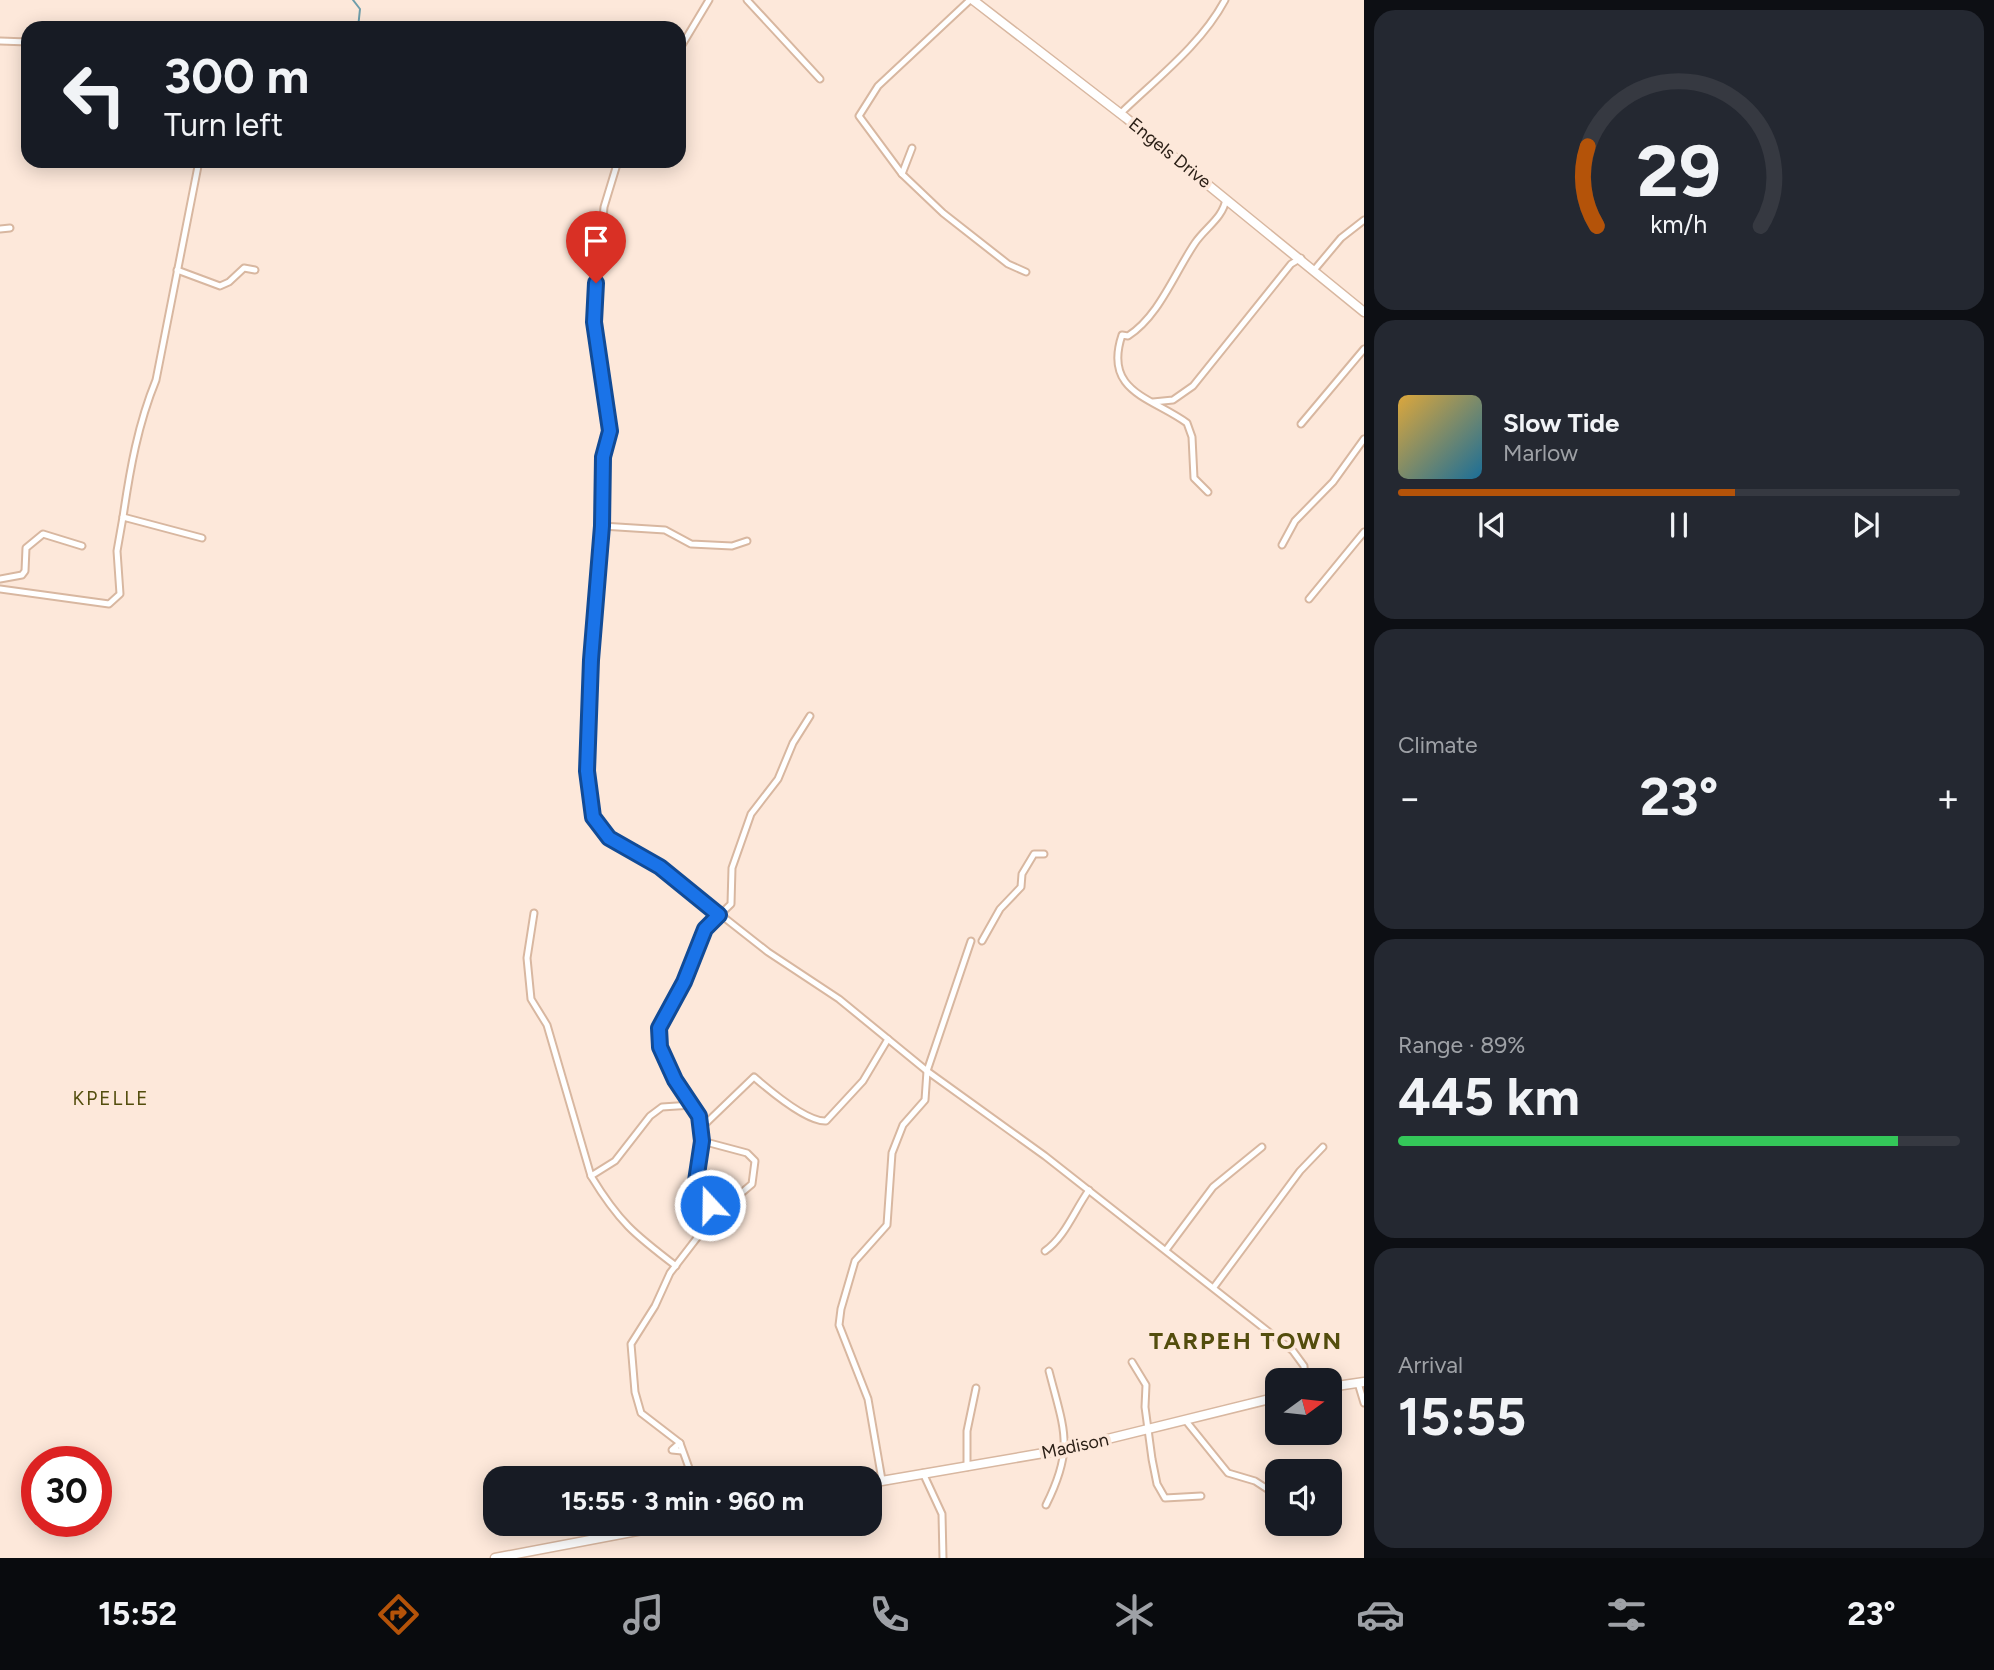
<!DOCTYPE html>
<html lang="en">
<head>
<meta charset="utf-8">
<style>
	:root { --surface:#171b24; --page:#242831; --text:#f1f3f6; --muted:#9ea1a6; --line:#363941; --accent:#b45309 }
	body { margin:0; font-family:Figtree,sans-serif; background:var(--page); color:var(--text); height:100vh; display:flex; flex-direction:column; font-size:26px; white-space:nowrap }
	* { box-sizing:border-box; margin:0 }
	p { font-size:23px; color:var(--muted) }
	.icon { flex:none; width:38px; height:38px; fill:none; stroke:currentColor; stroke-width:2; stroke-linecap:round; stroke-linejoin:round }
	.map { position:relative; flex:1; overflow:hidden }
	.sheet { display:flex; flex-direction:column; gap:10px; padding:10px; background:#0d0f14; width:630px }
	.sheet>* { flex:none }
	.banner { position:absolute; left:21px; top:21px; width:665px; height:147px; border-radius:21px; box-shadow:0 4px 18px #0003; background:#171b24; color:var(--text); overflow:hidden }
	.needle { width:46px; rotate:75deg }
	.tools { position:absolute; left:1265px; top:1368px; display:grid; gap:14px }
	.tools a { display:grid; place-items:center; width:77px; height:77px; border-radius:14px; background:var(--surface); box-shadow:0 4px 18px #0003; font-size:35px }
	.speed { position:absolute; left:21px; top:1446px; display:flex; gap:14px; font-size:35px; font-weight:700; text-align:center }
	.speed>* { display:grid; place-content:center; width:91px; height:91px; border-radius:50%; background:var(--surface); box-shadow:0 4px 18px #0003; line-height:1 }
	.speed .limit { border:10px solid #d22; background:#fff; color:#111 }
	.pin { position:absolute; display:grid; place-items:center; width:60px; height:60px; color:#fff; margin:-72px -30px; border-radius:50% 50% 50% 0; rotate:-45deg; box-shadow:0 0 7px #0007 }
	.pin .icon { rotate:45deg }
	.me { position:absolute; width:77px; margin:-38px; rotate:339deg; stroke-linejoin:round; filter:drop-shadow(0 0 5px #0008) }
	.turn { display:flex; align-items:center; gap:24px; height:147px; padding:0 28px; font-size:32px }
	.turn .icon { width:91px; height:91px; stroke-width:2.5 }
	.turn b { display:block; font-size:49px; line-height:60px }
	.big { font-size:52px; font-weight:700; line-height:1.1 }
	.sheet .widget { flex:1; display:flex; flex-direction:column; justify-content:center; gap:10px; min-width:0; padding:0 24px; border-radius:21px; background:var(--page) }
	.sheet .dial { align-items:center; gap:0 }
	.dial svg { height:182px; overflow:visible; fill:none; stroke:var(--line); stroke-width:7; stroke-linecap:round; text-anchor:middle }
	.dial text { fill:var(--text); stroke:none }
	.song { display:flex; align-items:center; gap:21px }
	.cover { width:84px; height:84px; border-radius:10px; background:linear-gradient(135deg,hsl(40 70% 55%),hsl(200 70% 35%)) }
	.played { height:7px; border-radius:4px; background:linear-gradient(90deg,var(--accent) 60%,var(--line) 60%) }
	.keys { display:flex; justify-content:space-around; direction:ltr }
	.heat { display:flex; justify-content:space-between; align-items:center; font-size:38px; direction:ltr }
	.charge { height:10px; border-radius:5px; background:linear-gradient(90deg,#34c759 89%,var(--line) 0) }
	.trip { position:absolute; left:483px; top:1466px; width:399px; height:70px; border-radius:21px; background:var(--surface); box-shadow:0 4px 18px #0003; font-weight:700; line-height:70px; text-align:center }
	.dock { display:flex; height:112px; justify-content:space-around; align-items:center; background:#090b0e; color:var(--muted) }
	.dock .icon { width:49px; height:49px }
	.dock .on { color:var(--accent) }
	.dock b { font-size:32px; color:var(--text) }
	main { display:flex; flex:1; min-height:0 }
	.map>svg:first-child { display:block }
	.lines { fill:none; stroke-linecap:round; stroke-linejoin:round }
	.stream { stroke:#6f9eab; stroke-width:2 }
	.street-casing { stroke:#d8b7a0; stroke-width:9 }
	.secondary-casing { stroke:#d8b7a0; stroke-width:11 }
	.street { stroke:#fff; stroke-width:5 }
	.secondary { stroke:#fff; stroke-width:8 }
	.route-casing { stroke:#114b97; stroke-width:18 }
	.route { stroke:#1a73e8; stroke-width:12 }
	.labels { text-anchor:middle; stroke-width:7; stroke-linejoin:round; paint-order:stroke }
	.street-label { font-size:18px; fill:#2c2017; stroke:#fde8da }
	.neighbourhood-label { font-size:19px; letter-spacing:2px; fill:#534d0d; stroke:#fde8da }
	.district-label { font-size:24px; font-weight:bold; letter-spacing:2px; fill:#534d0d; stroke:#fde8da }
</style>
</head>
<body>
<main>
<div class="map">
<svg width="1364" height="1558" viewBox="0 0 1364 1558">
	<rect width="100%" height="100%" fill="#fde8da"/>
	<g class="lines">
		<path class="stream" d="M353 0 360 9 358 28"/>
		<defs>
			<g id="street">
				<path d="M747 0 820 79"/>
				<path d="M970 0 878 86 859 116 902 174 943 213 1008 264 1026 272"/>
				<path d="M0 41 28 42"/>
				<path d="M679 50 709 0"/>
				<path d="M1120 114C1156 79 1201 45 1225 0"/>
				<path d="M618 161 604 207 594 322 610 431 603 457 602 526 594 586 591 660 587 771 593 817 609 838 660 867 768 952 839 999 927 1071 1045 1156 1293 1351 1304 1366 1305 1381"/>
				<path d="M902 174 912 148"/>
				<path d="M0 229 10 228"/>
				<path d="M1315 269 1341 238 1364 220"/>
				<path d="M177 270 220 286 229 282 244 268 255 270"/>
				<path d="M1153 402 1173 400 1193 386 1291 264 1301 258"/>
				<path d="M1301 424 1364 349"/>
				<path d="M1208 492 1194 478 1192 437 1187 423C1151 397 1103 392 1122 335L1128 336C1159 316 1174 274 1195 243 1205 228 1223 218 1226 199"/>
				<path d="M123 517C130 469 138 424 156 380L199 161"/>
				<path d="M602 526 665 530 691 544 732 546 747 541"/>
				<path d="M1282 545 1295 521 1333 482 1364 439"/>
				<path d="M0 579 22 575 25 571 26 548 43 534 82 546"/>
				<path d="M0 589 109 604 120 594 117 551 123 517 202 538"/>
				<path d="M1309 599 1364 532"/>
				<path d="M534 913 527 958 531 999 547 1025 591 1176 615 1161 650 1116 662 1107 692 1105"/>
				<path d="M982 941 1000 909 1021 887 1022 874 1034 854H1044"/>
				<path d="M701 1128 754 1077C769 1090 807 1122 826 1121L863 1081 888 1039"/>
				<path d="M702 1141 747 1153 755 1161 752 1184 713 1217"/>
				<path d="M591 1176C619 1222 634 1234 676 1266"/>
				<path d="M1166 1250 1213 1187 1262 1147"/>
				<path d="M1045 1251C1065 1237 1074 1211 1089 1190"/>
				<path d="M1214 1287 1300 1171 1323 1147"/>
				<path d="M1132 1362 1146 1385 1145 1407 1152 1459 1157 1484 1165 1498 1201 1496"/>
				<path d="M1358 1383 1364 1403"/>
				<path d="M1186 1421 1228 1473 1255 1481 1278 1496"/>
				<path d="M680 1443 672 1450 682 1451"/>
				<path d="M967 1467V1431L976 1388"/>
				<path d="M923 1473 942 1514 943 1558"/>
				<path d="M661 1479 662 1473"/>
				<path d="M693 1479 680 1443 641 1413 635 1392 631 1344 655 1306 670 1273 713 1217 696 1181 702 1141 699 1116 675 1080 660 1047 659 1028 684 982 705 929 731 904 732 868 751 814 778 779 793 743 810 716"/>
				<path d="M882 1480 868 1399 839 1325 841 1309 855 1261 887 1225 892 1153 903 1125 925 1100 927 1071 971 941"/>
				<path d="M1046 1505C1075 1447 1064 1430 1049 1371"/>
			</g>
			<g id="secondary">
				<path d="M973 0 1126 118 1364 312"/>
				<path d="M1330 1387 1364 1382"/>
				<path d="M870 1483 1067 1449 1278 1397"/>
				<path d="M495 1558 674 1524"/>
			</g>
		</defs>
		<use href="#street" class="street-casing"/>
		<use href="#secondary" class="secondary-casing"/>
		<use href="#street" class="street"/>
		<use href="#secondary" class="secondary"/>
	</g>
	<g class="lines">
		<defs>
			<path id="route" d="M596 283 594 322 610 431 603 457 602 526 591 660 587 771 593 817 609 838 660 867 719 915 705 929 684 982 659 1028 660 1047 675 1080 699 1116 702 1141 696 1181 710 1205"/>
		</defs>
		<use href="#route" class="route-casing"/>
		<use href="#route" class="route"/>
	</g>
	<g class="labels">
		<g class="street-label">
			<text transform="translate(1170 153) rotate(39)" y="6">Engels Drive</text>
			<text transform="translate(1075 1446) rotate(-12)" y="6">Madison</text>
		</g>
		<g class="neighbourhood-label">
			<text x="111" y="1105">KPELLE</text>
		</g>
		<g class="district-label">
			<text x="1246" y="1349">TARPEH TOWN</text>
		</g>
	</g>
</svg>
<div class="tools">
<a><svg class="needle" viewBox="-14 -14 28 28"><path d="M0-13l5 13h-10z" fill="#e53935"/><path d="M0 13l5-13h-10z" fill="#9ea1a6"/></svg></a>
<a><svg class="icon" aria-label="sound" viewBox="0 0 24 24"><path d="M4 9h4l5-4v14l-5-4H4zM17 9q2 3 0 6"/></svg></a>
</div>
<div class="speed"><div class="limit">30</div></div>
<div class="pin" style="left:596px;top:283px;background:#d93025"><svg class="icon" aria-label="arrive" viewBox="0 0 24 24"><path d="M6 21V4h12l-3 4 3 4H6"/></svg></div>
<svg class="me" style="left:710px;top:1205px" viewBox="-20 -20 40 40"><circle r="17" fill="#1a73e8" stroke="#fff" stroke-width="3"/><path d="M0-11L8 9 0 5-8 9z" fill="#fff"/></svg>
<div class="trip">15:55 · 3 min · 960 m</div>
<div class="banner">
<div class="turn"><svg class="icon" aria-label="left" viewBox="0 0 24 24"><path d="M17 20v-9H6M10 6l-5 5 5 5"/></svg><div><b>300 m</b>Turn left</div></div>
</div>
</div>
<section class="sheet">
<div class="widget dial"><svg viewBox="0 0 100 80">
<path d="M14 69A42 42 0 1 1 86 69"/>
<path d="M14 69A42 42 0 0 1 10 34" stroke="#b45309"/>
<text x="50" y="56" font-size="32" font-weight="700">29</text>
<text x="50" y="72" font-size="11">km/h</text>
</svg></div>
<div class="widget">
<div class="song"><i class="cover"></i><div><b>Slow Tide</b><p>Marlow</p></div></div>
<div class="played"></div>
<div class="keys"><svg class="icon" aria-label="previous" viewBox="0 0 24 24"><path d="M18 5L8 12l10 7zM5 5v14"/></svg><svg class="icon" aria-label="pause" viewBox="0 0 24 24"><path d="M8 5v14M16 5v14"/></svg><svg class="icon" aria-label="next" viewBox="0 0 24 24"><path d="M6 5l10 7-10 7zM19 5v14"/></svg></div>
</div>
<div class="widget"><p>Climate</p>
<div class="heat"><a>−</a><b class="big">23°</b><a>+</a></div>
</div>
<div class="widget"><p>Range · 89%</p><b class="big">445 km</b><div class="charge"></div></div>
<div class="widget"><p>Arrival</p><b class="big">15:55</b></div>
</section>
</main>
<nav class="dock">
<b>15:52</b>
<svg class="icon on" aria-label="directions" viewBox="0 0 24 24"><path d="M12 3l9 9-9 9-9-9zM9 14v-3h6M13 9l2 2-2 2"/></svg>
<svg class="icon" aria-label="music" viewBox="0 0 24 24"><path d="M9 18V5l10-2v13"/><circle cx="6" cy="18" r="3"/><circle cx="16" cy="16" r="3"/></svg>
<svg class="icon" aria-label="phone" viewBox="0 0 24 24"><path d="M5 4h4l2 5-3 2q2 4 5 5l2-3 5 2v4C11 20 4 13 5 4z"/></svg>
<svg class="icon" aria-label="climate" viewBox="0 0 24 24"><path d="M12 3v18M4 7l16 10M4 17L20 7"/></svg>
<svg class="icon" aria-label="car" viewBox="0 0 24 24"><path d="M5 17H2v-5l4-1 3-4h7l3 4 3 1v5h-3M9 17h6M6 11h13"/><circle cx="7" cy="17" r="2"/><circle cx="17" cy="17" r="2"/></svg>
<svg class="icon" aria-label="filters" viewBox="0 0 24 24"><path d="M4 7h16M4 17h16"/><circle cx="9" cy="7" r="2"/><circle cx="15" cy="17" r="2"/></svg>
<b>23°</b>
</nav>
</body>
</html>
